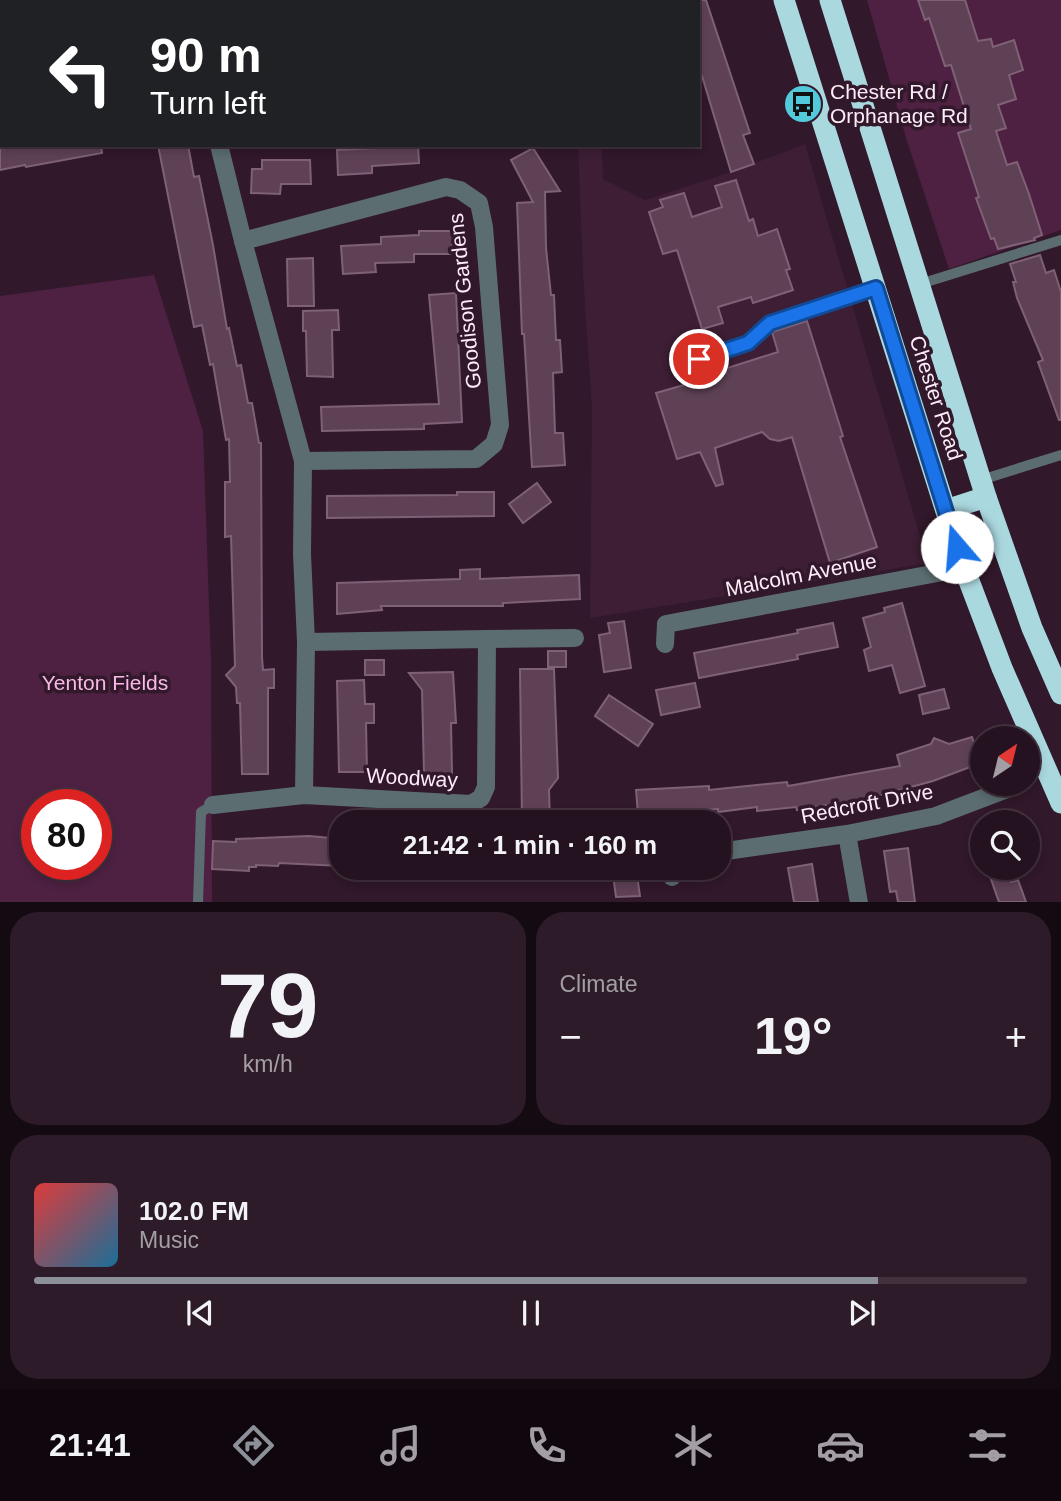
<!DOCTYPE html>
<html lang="en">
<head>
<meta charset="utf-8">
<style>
	:root { --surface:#251220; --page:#2d1b29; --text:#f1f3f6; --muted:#a39ea5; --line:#42323e; --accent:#8c9099 }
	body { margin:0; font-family:Helvetica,sans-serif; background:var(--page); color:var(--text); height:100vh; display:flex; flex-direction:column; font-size:26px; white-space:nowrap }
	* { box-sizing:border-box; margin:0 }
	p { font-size:23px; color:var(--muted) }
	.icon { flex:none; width:38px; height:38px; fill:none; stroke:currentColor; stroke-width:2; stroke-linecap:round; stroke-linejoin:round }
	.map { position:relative; height:902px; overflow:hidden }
	.side { display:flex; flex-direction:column; gap:10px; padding:10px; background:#140a12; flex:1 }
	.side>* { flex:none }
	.banner { position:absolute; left:0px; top:0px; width:700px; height:147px; box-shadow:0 4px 10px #0003,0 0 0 2px var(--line); background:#202124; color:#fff; overflow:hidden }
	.needle { width:46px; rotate:35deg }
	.controls { position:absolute; left:970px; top:726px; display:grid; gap:14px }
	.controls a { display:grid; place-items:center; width:70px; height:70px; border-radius:50%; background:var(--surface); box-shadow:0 4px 10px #0003,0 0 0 2px var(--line); font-size:35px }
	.speed { position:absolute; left:21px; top:789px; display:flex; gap:14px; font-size:35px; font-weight:700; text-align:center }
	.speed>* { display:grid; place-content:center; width:91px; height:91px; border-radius:50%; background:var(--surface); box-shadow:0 4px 10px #0003,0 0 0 2px var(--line); line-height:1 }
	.speed .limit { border:10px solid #d22; background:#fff; color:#111 }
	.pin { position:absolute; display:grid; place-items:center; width:60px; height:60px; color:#fff; margin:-30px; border:4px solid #fff; border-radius:50%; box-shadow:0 2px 7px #0007 }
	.me { position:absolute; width:77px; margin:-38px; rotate:342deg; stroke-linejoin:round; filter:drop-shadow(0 0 5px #0008) }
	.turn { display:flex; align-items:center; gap:24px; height:147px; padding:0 35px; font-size:32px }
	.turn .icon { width:91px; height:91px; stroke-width:2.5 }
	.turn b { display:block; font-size:49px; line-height:60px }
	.big { font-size:52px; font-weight:700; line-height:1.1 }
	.side .widget { flex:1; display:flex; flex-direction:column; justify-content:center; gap:10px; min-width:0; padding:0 24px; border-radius:28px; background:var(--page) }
	.side .dial { align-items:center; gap:0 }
	.dial b { font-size:91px; line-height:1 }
	.song { display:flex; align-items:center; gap:21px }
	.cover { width:84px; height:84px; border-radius:10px; background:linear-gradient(135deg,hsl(0 70% 55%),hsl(200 70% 35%)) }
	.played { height:7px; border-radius:4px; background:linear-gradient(90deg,var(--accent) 85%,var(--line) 85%) }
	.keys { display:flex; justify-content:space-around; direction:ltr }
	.heat { display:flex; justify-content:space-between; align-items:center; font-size:38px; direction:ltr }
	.side .tiles { flex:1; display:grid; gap:10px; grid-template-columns:1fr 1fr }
	.widget:last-child { grid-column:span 2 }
	.trip { position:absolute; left:329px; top:810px; width:402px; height:70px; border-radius:28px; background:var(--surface); box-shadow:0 4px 10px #0003,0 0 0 2px var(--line); font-weight:700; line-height:70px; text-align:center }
	.tabs { display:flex; height:112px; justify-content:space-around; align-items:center; background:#0f070d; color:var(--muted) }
	.tabs .icon { width:49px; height:49px }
	.tabs .selected { color:var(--accent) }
	.tabs b { font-size:32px; color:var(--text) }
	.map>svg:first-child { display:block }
	.built { fill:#3d1e34 }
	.green { fill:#4e2142; fill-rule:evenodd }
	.building { fill:#5e4155; stroke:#7f6176; stroke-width:2 }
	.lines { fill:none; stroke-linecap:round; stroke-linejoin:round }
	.lane { stroke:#5b6d70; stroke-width:10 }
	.street { stroke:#5b6d70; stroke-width:18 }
	.highway { stroke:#aad8df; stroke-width:21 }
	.route-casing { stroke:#114b97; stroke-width:18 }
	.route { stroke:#1a73e8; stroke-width:12 }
	.labels { text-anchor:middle; stroke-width:7; stroke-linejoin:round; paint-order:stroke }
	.poi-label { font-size:21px; fill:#feecf8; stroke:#31182a; text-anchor:start }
	.street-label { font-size:21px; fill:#feecf8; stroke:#31182a }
	.park-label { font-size:21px; fill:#f9b8e5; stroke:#31182a }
</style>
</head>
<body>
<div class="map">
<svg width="1061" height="903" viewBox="0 0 1061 903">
	<rect width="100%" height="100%" fill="#31182a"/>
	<path class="built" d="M805 144 928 563 590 618 592 409 583 274 578 145H602L603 179 645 200 731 172Z"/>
	<g class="green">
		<path d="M867 0H1061V230L949 269 906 138Z"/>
		<path d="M154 275 203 431 211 662 212 902H0V296ZM37 805H96V864H37Z"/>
	</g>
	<g class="building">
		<path d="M698 0H706L750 133 743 135 754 164 731 172 702 76 698 77Z"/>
		<path d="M918 0H965L978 41 991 39 993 47 1014 40 1023 70 1009 75 1016 99 998 105 1006 128 996 131 1007 165 1017 162 1029 194 1042 235 1034 238 1035 240 998 249 994 238 991 239 976 198 979 197 958 133 971 129 951 65 945 66 929 18 925 20Z"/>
		<path d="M0 145H101L102 153 26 167 25 165 0 170Z"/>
		<path d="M158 145H188L194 177 199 176 213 245 227 329 229 328 237 366 241 365 248 403H252L259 443H261L262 657 263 670 274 669V688H268V774H242L240 703H237L236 687 226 675 235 666 231 536 225 537V482H230L229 439 226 440 213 364 210 365 202 325 194 327Z"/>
		<path d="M378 145H418L419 163 372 166V173L338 175 337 150 378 148Z"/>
		<path d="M533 148 560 191 545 192 546 248 551 295H554L556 340H560L562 372 553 373 555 433H563L565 465 532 467 524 334H522L517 203 533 202 511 160Z"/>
		<path d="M262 160H310L311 184H281L280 194 251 193 252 169H262Z"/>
		<path d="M736 180 749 221 753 219 758 236 777 229 790 269 786 270 793 290 753 303 751 297 718 307 723 323 702 329 677 250 663 254 649 212 663 207 660 200 684 193 692 217 722 207 715 186Z"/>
		<path d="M419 231H452V254H414V262L375 263 376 272 343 274 341 246 381 244V237L419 235Z"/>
		<path d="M1040 255 1046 273 1054 270 1061 292V420H1059L1038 362 1043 360 1017 298 1013 282H1016L1010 264Z"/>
		<path d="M313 258 314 306H288L287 259Z"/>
		<path d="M456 293 462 422 424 424V429L322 431 321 407 439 404 429 295Z"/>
		<path d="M338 310 339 330H332L333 377 307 376 306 331H303V311Z"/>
		<path d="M807 321 843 436 840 437 877 547 830 563 792 437 779 441 770 439 762 432 715 448 723 484 716 486 700 452 677 459 656 393 726 373 724 369 778 352 772 332Z"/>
		<path d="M537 483 551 502 523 523 509 504Z"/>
		<path d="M457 492H494V516L327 518V496L457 495Z"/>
		<path d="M480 569V579L579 575 580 599 503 603V606H381L382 610 337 614V583L460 579V570Z"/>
		<path d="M902 603 925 686 900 693 892 665 869 671 864 650 871 647 863 618 885 612 884 608Z"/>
		<path d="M624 621 631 668 604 672 599 635 610 633 608 623Z"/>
		<path d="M833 623 838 647 797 655 798 659 699 678 694 653 798 633 797 630Z"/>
		<rect x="548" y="651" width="18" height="16"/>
		<rect x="365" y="660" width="19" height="15"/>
		<path d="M520 669H554L558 778 549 790 550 822H522Z"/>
		<path d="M453 672 456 723H451L452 774H424L422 690 409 673Z"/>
		<path d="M364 680 365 704H374V723H366L367 772H339L337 681Z"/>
		<path d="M695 683 700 707 661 715 656 690Z"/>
		<path d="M944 689 949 708 923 714 919 695Z"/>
		<path d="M609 695 653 724 638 746 595 716Z"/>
		<path d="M972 737 981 763 933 781 874 797 797 810 796 807 757 811V807L718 812V809L638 814 636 790 709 786V790L787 782 788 786 900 766 897 755 931 744 934 738 949 744Z"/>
		<path d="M309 836 341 839V866L279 863 278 866 256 865V867H249V871L212 869 213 841 236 842V839Z"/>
		<path d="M908 848 915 902H898L896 891 890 892 884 851Z"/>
		<path d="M812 864 818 902H794L788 868Z"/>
		<path d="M612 868H636L640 896 616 897Z"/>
		<path d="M987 868H1006L1011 882 1018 880 1026 902H999Z"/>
	</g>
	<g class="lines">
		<g class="lane">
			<path d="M920 284 1061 240"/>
			<path d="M699 359 748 343 770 323 876 288"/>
			<path d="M981 480 1061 455"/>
			<path d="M198 903 201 812 213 805"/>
		</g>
		<g class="street">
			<path d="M328 0 329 2"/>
			<path d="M396 2 404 0"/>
			<path d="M0 73H2"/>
			<path d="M219 145 243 241 303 461 302 554 306 642 304 795"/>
			<path d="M243 241 446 187 460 190 479 203 484 227 500 425 494 444 476 459 303 461"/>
			<path d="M487 639 575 638"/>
			<path d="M665 644 666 624 948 571 963 565"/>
			<path d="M213 805 304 795 471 804 481 798 486 787 487 639 306 642"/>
			<path d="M847 834 859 903"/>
			<path d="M719 852 847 834 936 816 1020 784"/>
			<path d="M672 868V877"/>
		</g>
		<g class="highway">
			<path d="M784 0 963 565 1002 668 1061 803"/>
			<path d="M830 0 986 497 1032 628 1061 694"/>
			<path d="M946 510 986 497"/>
		</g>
	</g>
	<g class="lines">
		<defs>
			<path id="route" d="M699 359 748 343 770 323 876 288 957 547"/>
		</defs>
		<use href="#route" class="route-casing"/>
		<use href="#route" class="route"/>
	</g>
	<defs>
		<symbol id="bus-disc" viewBox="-11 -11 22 22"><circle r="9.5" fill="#53cadc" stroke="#31182a"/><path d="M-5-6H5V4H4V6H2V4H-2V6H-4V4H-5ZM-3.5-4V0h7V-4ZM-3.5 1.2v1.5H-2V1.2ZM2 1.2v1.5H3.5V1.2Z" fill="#111"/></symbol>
	</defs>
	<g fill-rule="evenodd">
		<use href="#bus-disc" x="781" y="82" width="44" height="44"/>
	</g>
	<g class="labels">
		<g class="poi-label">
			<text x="830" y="99">Chester Rd /<tspan x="830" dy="24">Orphanage Rd</tspan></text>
		</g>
		<g class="street-label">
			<text transform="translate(465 301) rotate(-96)" y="7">Goodison Gardens</text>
			<text transform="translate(936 398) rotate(72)" y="7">Chester Road</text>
			<text transform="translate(801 575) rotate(-11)" y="7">Malcolm Avenue</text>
			<text transform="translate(412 778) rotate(3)" y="7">Woodway</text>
			<text transform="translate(867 804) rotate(-11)" y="7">Redcroft Drive</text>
		</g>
		<g class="park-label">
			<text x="105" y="690">Yenton Fields</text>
		</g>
	</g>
</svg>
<div class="controls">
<a><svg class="needle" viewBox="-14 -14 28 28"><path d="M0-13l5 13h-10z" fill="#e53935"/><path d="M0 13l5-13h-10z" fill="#a39ea5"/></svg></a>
<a><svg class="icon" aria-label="search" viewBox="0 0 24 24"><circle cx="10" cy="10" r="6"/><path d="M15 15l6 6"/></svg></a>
</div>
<div class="speed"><div class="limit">80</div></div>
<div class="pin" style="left:699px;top:359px;background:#d93025"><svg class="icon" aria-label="arrive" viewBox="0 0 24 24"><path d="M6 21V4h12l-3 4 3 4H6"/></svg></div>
<svg class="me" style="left:957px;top:547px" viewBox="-20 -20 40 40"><circle r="19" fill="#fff"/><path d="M0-13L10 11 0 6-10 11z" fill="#1a73e8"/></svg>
<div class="trip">21:42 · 1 min · 160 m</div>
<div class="banner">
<div class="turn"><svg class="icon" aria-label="left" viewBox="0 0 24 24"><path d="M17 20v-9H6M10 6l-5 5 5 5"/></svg><div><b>90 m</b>Turn left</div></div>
</div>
</div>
<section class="side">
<div class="tiles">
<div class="widget dial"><b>79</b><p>km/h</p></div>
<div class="widget"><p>Climate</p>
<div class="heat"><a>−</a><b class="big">19°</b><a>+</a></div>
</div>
<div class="widget">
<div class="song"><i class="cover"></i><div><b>102.0 FM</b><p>Music</p></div></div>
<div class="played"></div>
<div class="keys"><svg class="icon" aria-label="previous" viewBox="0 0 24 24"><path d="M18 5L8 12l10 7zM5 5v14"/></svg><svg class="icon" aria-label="pause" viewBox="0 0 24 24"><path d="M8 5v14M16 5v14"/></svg><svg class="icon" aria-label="next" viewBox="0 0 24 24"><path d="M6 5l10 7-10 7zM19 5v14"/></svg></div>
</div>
</div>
</section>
<nav class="tabs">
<b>21:41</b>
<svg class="icon selected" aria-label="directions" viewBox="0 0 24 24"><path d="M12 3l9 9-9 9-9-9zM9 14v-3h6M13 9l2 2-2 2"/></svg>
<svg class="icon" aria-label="music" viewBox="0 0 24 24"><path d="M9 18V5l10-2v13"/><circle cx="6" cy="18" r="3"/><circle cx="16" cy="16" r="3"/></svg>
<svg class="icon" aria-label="phone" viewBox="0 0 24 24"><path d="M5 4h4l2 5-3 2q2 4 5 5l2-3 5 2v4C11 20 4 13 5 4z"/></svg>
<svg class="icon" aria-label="climate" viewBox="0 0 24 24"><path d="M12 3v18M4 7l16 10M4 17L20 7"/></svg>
<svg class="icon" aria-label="car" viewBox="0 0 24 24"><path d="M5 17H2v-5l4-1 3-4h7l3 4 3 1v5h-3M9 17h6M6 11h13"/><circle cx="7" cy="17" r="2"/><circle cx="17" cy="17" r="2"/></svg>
<svg class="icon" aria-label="filters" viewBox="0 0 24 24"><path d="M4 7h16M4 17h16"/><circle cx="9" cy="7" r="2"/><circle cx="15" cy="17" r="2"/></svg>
</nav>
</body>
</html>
